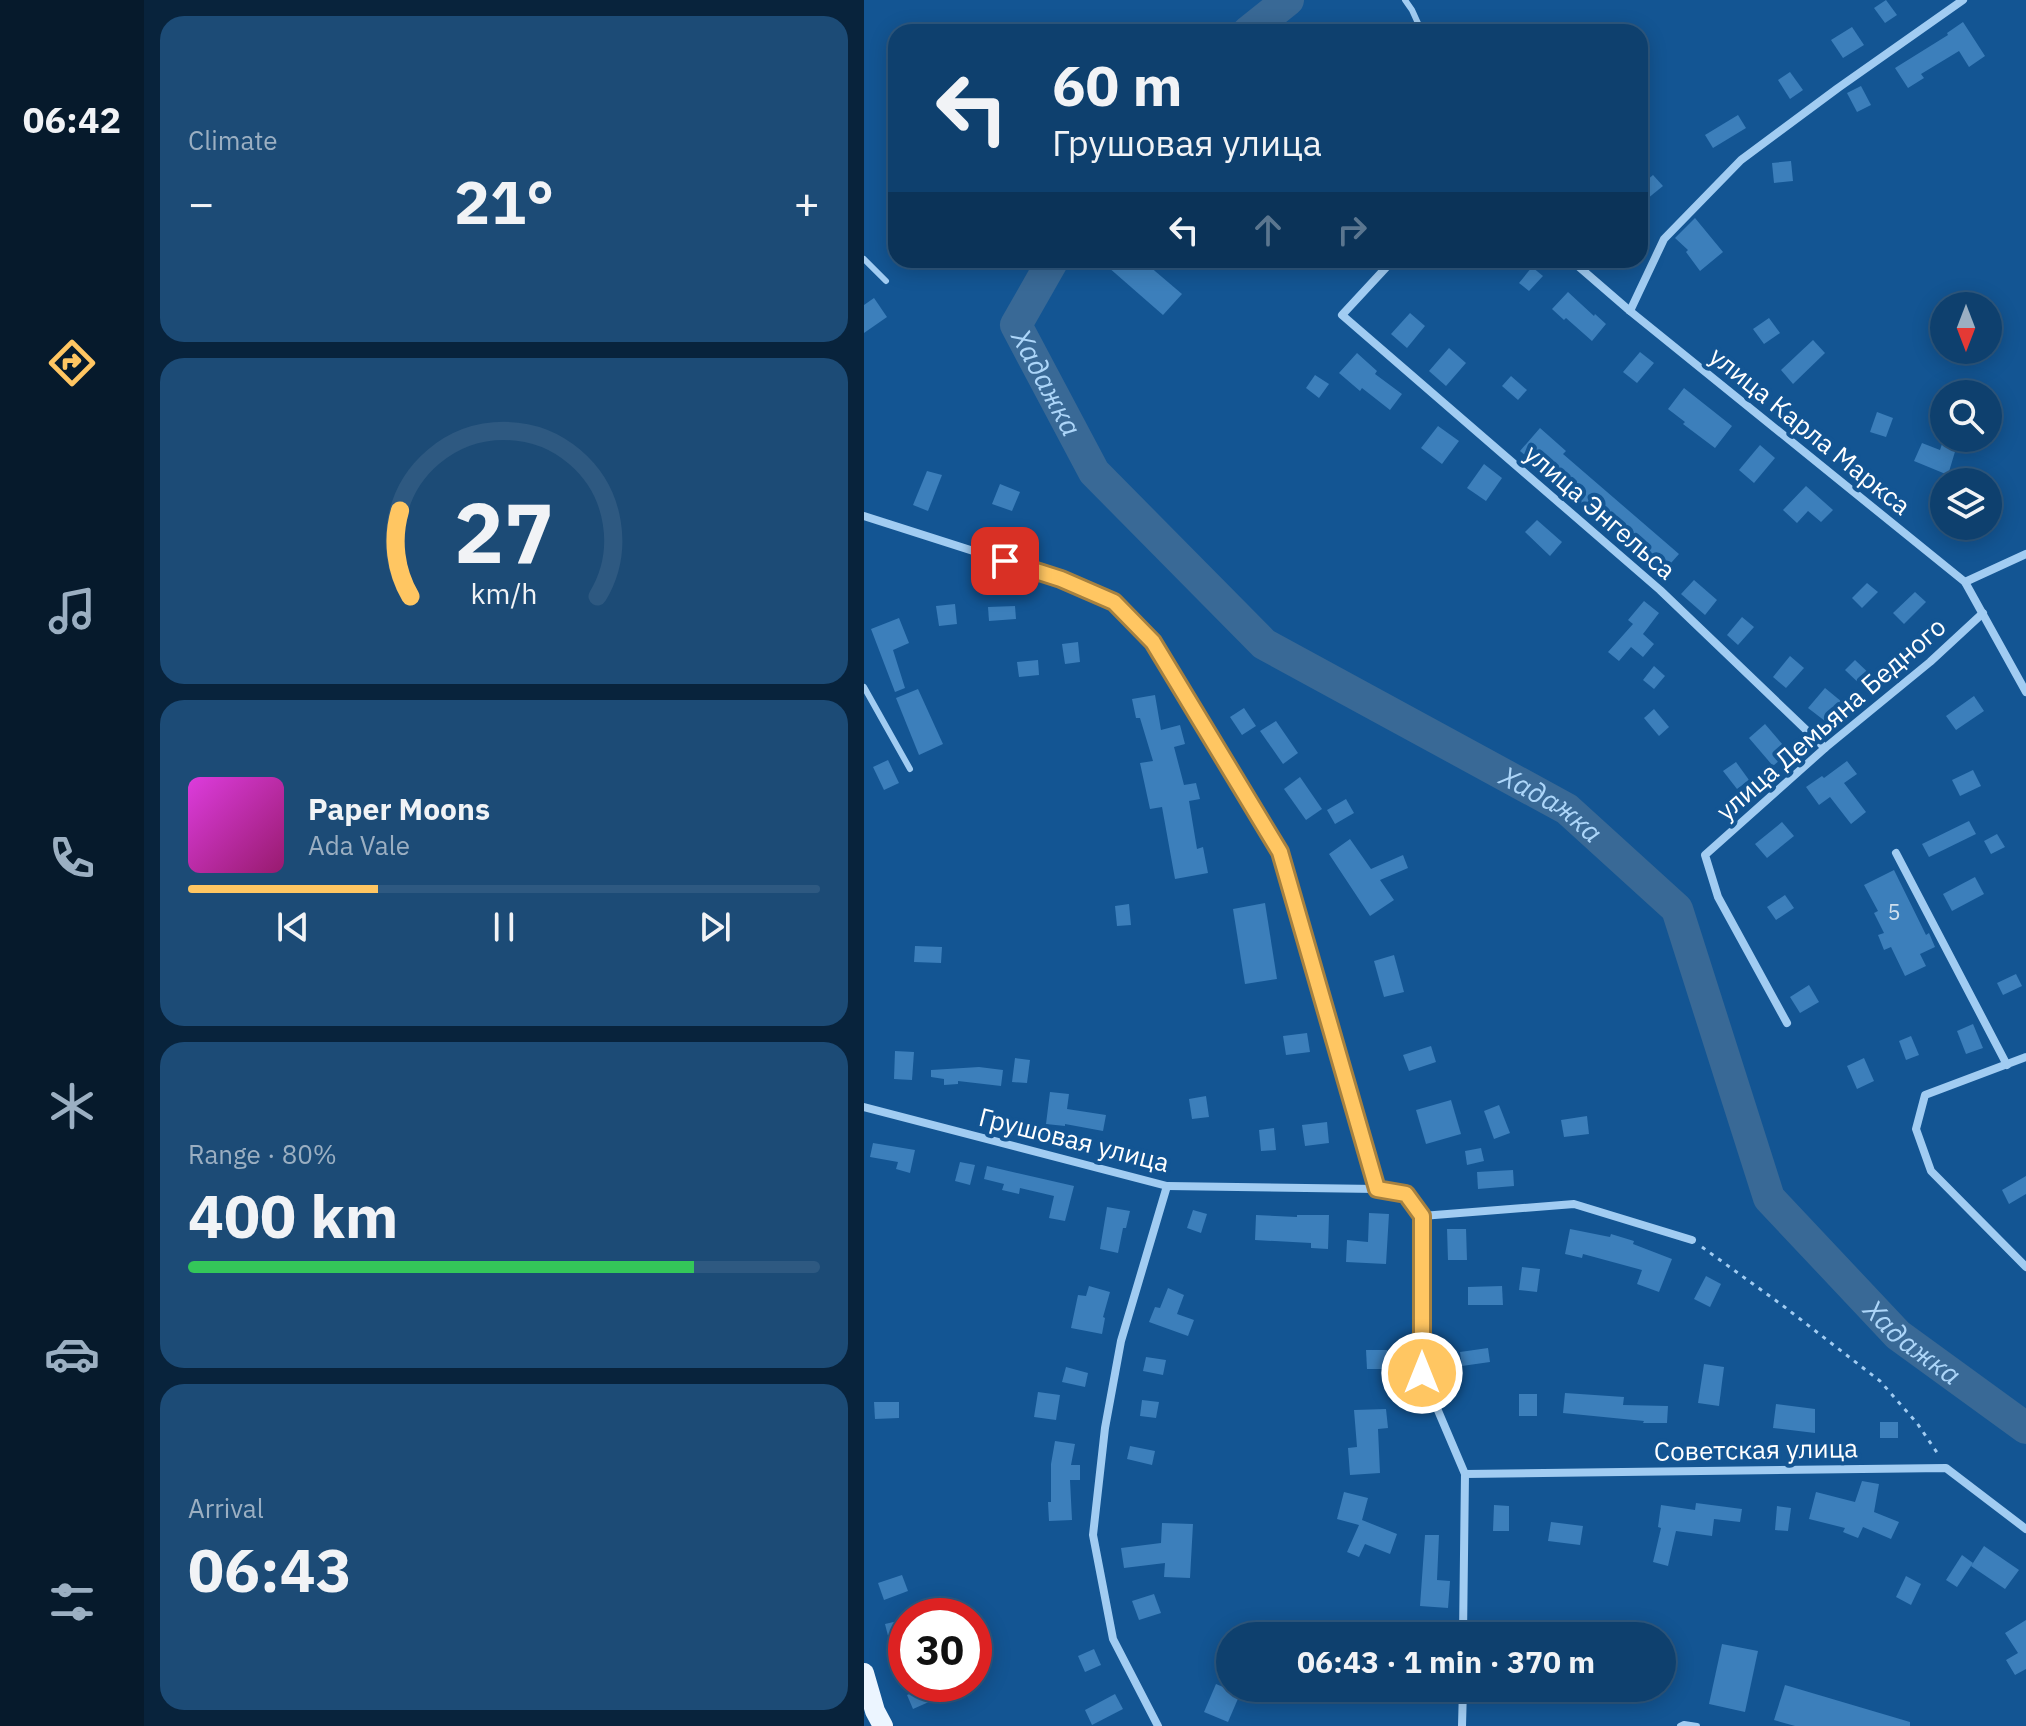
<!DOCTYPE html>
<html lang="en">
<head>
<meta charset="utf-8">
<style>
	:root { --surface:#0e406e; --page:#1c4b76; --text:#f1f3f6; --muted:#9bafc2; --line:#2e5981; --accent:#ffc662 }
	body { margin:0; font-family:"IBM Plex Sans",sans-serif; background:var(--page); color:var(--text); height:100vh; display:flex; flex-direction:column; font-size:30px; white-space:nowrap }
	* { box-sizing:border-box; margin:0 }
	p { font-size:26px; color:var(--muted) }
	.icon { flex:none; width:44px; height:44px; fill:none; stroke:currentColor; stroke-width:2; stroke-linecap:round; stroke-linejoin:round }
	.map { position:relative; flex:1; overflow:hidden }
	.side { display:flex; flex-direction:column; gap:16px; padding:16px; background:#08233c; width:720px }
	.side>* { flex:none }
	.top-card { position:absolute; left:24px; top:24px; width:760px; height:244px; border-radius:24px; box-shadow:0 4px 20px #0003,0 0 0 2px var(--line); background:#0e406e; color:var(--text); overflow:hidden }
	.needle { width:52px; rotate:180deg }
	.fabs { position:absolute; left:1066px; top:292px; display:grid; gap:16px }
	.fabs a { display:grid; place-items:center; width:72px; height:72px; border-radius:50%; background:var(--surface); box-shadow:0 4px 20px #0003,0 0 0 2px var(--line); font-size:40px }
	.speed { position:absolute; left:24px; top:1598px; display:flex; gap:16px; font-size:40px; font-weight:700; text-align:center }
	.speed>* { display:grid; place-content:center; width:104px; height:104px; border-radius:50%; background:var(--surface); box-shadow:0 4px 20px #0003,0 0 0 2px var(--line); line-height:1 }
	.speed .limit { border:12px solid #d22; background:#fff; color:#111 }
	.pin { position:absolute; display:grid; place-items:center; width:68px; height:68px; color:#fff; margin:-34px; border-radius:16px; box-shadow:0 4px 12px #0006 }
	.me { position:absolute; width:88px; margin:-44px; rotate:0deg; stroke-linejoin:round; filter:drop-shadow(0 0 6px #0008) }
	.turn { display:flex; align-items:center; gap:28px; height:168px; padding:0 32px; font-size:36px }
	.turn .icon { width:104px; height:104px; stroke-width:2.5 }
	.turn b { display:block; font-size:56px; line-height:68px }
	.lanes { display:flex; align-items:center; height:76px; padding:0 32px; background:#0003; justify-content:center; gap:40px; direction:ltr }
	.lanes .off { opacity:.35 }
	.big { font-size:60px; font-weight:800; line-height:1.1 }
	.side .widget { flex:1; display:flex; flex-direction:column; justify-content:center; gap:12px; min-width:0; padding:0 28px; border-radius:24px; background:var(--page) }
	.side .dial { align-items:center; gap:0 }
	.dial svg { height:208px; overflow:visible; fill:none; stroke:var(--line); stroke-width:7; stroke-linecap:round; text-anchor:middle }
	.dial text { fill:var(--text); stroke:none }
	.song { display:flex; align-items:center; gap:24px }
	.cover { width:96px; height:96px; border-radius:12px; background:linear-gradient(135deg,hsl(300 70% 55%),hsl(320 70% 35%)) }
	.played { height:8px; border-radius:4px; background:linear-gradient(90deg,var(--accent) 30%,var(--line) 30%) }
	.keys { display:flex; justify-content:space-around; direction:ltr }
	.heat { display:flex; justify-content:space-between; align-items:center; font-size:44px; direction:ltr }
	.charge { height:12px; border-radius:6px; background:linear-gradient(90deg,#34c759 80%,var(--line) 0) }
	.trip { position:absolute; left:352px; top:1622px; width:460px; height:80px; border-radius:40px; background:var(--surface); box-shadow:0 4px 20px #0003,0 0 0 2px var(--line); font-weight:800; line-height:80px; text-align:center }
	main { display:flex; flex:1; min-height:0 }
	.tabs { display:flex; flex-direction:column; width:144px; justify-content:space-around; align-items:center; background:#061a2c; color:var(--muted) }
	.tabs .icon { width:56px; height:56px }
	.tabs .on { color:var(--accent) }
	.tabs b { font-size:36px; color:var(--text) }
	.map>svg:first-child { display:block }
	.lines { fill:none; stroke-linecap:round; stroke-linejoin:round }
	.river { stroke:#396996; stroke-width:32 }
	.building { fill:#3c7fbb }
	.path { stroke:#a1ccf2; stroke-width:3; stroke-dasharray:4 6; stroke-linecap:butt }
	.service { stroke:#a1ccf2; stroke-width:6 }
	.minor { stroke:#a1ccf2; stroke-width:8 }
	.primary { stroke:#ecf5ff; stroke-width:20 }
	.route-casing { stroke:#a68140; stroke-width:20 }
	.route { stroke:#ffc662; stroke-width:14 }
	.labels { text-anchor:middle; stroke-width:8; stroke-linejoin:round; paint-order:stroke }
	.number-label { font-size:22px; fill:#cedfee }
	.street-label { font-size:26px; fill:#fff; stroke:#135593 }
	.water-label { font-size:28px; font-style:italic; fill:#add6f9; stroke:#135593 }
</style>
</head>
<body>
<main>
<nav class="tabs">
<b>06:42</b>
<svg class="icon on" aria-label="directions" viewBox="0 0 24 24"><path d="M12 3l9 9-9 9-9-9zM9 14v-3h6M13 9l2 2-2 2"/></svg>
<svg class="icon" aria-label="music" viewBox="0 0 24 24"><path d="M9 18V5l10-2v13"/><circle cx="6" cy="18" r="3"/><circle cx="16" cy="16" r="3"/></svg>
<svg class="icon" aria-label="phone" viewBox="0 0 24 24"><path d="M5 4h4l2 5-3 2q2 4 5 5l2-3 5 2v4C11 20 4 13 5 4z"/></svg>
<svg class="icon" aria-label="climate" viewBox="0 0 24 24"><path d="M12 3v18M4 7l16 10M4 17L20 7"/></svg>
<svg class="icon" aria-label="car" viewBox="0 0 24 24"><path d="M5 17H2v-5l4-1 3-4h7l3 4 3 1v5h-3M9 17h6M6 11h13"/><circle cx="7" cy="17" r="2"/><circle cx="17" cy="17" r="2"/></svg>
<svg class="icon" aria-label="filters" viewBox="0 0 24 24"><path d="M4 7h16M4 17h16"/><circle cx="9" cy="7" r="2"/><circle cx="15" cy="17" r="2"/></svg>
</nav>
<section class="side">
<div class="widget"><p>Climate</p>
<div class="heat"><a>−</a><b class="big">21°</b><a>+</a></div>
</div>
<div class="widget dial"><svg viewBox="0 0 100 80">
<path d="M14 69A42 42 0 1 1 86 69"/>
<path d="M14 69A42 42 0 0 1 10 36" stroke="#ffc662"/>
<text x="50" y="56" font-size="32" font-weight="700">27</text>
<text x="50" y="72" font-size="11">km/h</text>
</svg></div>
<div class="widget">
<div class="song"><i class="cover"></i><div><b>Paper Moons</b><p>Ada Vale</p></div></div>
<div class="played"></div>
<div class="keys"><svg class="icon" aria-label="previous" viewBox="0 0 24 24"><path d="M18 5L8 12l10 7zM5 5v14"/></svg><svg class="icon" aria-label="pause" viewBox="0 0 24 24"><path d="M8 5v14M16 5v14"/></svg><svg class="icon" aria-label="next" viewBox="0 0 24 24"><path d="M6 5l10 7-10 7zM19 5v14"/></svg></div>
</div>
<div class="widget"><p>Range · 80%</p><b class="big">400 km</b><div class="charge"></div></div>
<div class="widget"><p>Arrival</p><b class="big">06:43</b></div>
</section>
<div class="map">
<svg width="1162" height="1726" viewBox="0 0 1162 1726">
	<rect width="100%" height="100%" fill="#135593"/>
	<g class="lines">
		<g class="river">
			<path d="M384 32 424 0"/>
			<path id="s1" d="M189 260 152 325 230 472 400 644 703 809 813 909 905 1198 1034 1335 1162 1428"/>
		</g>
	</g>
	<g class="building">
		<path d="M1022 0 1033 15 1021 23 1010 8Z"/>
		<path d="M1099 22 1121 56 1105 67 1095 51 1057 74 1060 78 1044 88 1031 68 1084 35 1083 33Z"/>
		<path d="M988 27 1000 45 979 58 967 40Z"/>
		<path d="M926 72 939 90 926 99 914 80Z"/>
		<path d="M997 86 1007 105 993 112 983 93Z"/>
		<path d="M874 115 882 128 849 148 841 135Z"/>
		<path d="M927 161 929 181 910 183 908 163Z"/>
		<path d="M789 175 799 186 783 199 776 191V186Z"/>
		<path d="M831 218 859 252 836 271 822 252 824 250 811 238Z"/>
		<path d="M236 260H278L318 294 299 315Z"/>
		<path d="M668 267 679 276 665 291 655 283Z"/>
		<path d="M704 292 730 316 731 314 742 324 728 341 702 318 700 320 688 309Z"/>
		<path d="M10 298 23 317 0 333V305Z"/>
		<path d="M546 313 561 326 543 348 527 334Z"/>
		<path d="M905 318 916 333 900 344 889 329Z"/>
		<path d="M949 340 961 353 929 384 917 370Z"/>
		<path d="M585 348 602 363 582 386 565 371Z"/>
		<path d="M776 352 790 363 773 383 759 372Z"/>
		<path d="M493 353 513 371 511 374 538 394 526 410 498 388 496 391 475 373Z"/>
		<path d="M451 375 465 384 455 398 442 388Z"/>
		<path d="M647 376 663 390 654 400 638 386Z"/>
		<path d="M820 388 868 426 851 448 819 424 821 422 804 409Z"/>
		<path d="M1013 412 1029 418 1022 437 1006 432Z"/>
		<path d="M574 426 595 441 578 464 557 448Z"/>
		<path d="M676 428 702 451 699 454 815 554 799 572 656 451Z"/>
		<path d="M1079 441 1093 445 1084 475 1050 461 1058 443 1076 450Z"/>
		<path d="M896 445 911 458 890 483 875 470Z"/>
		<path d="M620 464 638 478 622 501 603 488Z"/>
		<path d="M63 471 78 475 64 511 49 505Z"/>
		<path d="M136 484 156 492 148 511 128 504Z"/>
		<path d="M942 486 969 510 957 522 944 511 933 523 919 510Z"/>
		<path d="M673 520 698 542 686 556 661 532Z"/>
		<path d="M830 580 853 600 841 615 817 594Z"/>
		<path d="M1003 583 1014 592 998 608 988 598Z"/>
		<path d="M1051 592 1062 602 1040 624 1029 613Z"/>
		<path d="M780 601 795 613 779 634 790 644 779 657 767 647 755 661 744 652 769 624 764 620Z"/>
		<path d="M91 604 93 624 75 626 72 606Z"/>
		<path d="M151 606 152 619 125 621 124 607Z"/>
		<path d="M878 617 890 627 874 645 863 635Z"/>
		<path d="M35 618 45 643 29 650 41 688 31 692 7 629Z"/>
		<path d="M214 642 216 662 201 664 198 644Z"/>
		<path d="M926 656 940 668 922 688 909 677Z"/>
		<path d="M174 660 175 675 155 677 153 662Z"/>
		<path d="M991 660 1010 678 1000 688 981 670Z"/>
		<path d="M790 666 801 676 790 689 779 680Z"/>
		<path d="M961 688 978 702 961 721 944 708Z"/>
		<path d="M54 689 79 744 55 755 32 698Z"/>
		<path d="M291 695 297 730 316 725 321 744 310 747 320 785 332 783 336 799 325 801 333 849 339 847 344 873 311 879 298 807 286 809 276 763 289 761 276 718H272L268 699Z"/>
		<path d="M1110 696 1120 711 1092 730 1082 716Z"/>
		<path d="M380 708 392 726 378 735 366 717Z"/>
		<path d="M790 709 805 727 795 736 780 718Z"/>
		<path d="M412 721 434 753 419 764 396 731Z"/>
		<path d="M901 724 925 752 909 766 885 738Z"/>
		<path d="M24 760 35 783 20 790 9 767Z"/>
		<path d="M983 761 993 774 980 783 1002 812 987 824 966 797 955 805 942 787 958 776 960 778Z"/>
		<path d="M872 762 885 780 873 789 859 771Z"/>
		<path d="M1109 770 1117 786 1096 796 1088 780Z"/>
		<path d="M436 777 458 809 442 820 420 789Z"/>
		<path d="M482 799 490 813 471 824 463 810Z"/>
		<path d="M1105 821 1112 834 1065 857 1058 844Z"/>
		<path d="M918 822 930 836 903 858 891 844Z"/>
		<path d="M1133 834 1141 847 1127 854 1120 841Z"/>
		<path d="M486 839 507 869 539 855 544 868 516 880 530 900 506 916 465 854Z"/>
		<path d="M1030 870 1062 935 1065 933 1071 947 1056 954 1062 966 1041 976 1027 947 1020 950 1014 935 1020 933 1010 913 1014 911 1000 885Z"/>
		<path d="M1111 877 1120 894 1088 911 1079 894Z"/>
		<path d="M921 895 930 908 912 920 903 907Z"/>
		<path d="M401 903 413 979 381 984 369 909Z"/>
		<path d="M265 904 267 925 253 926 251 906Z"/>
		<path d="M51 946 78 947 77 963 50 962Z"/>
		<path d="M530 955 540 992 520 997 510 961Z"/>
		<path d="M1152 974 1158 986 1139 995 1133 983Z"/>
		<path d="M945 985 955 1002 936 1013 926 997Z"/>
		<path d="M1109 1024 1119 1048 1102 1054 1093 1031Z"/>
		<path d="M443 1033 446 1052 422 1055 419 1036Z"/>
		<path d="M1047 1036 1055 1055 1042 1060 1035 1041Z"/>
		<path d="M567 1046 572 1062 545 1071 539 1055Z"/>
		<path d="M31 1051 50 1052 48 1080 30 1079Z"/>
		<path d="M151 1058 166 1060 163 1083 148 1082Z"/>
		<path d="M1000 1058 1010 1081 993 1089 983 1066Z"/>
		<path d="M115 1067 139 1070 137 1086 94 1081V1084L80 1085V1079L67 1077V1070Z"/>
		<path d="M186 1092 205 1094 203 1109 242 1115 239 1131 201 1124V1126L182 1124Z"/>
		<path d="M342 1096 345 1117 328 1119 325 1099Z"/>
		<path d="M587 1100 597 1134 562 1144 552 1110Z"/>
		<path d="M635 1105 646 1133 630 1139 620 1111Z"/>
		<path d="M723 1116 725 1134 700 1137 697 1120Z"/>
		<path d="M463 1122 465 1143 441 1146 438 1125Z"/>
		<path d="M410 1128 412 1150 397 1151 395 1130Z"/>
		<path d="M9 1143 51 1150 46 1173 32 1169 34 1162 6 1157Z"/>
		<path d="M617 1148 620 1161 603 1165 601 1151Z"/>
		<path d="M96 1162 111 1165 106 1185 91 1181Z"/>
		<path d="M123 1166 210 1186 201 1221 185 1218 190 1196 156 1188 155 1194 138 1190 140 1184 120 1179Z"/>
		<path d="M649 1170 650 1186 614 1189 613 1172Z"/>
		<path d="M1162 1176V1194L1145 1204 1138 1190Z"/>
		<path d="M243 1207 266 1211 262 1228H259L254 1253 236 1249Z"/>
		<path d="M329 1210 343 1214 337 1233 323 1228Z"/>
		<path d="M505 1213 525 1214 522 1264 482 1262 483 1240 504 1242Z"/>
		<path d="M392 1215 433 1217V1215H465L464 1249 447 1248V1243L391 1240Z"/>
		<path d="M583 1229H602L603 1260H584Z"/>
		<path d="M706 1229 746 1237 747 1234 770 1241 769 1244 808 1259 795 1292 773 1284 778 1270 719 1254 718 1258 701 1254Z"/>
		<path d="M658 1267 676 1269 673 1292 655 1290Z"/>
		<path d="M842 1276 857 1284 846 1307 830 1299Z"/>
		<path d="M225 1286 246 1292 239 1317 241 1318 238 1334 207 1328 214 1295 222 1296Z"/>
		<path d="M638 1286 639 1305H604V1287Z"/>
		<path d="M304 1288 320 1295 313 1314 330 1320 324 1336 285 1322 291 1307 296 1308Z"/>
		<path d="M624 1348 626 1362 598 1366 596 1352Z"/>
		<path d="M502 1350H523V1369H503Z"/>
		<path d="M282 1357 302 1360 299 1375 279 1371Z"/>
		<path d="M840 1364 860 1367 855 1406 834 1403Z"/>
		<path d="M202 1367 224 1373 221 1387 198 1382Z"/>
		<path d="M174 1392 196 1395 192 1420 170 1417Z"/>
		<path d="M701 1393 760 1397 759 1405 804 1406 803 1423H779L780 1421 699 1413Z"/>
		<rect x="655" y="1394" width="18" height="22"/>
		<path d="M278 1400 295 1402 292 1418 276 1416Z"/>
		<path d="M10 1402H35V1418L11 1419Z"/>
		<path d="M912 1404 951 1409V1433L909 1428Z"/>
		<path d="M522 1409 524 1428 514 1429 516 1473 486 1475 484 1448 493 1447 490 1410Z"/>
		<rect x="1016" y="1422" width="18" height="16"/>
		<path d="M191 1441 211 1444 207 1465H216V1480H206L208 1520 185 1521 184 1502H187V1464Z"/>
		<path d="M266 1446 291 1451 288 1465 263 1459Z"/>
		<path d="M998 1481 1015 1484 1010 1512 1035 1522 1027 1539 999 1527 994 1538 979 1532 981 1528 945 1519 952 1492 991 1502Z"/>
		<path d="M480 1492 504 1498 498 1520 533 1534 526 1554 501 1544 495 1557 483 1552 495 1525 473 1519Z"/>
		<path d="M832 1503 878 1509 876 1522 850 1519 848 1536 812 1531 804 1566 789 1562 797 1528 794 1527 797 1505 831 1510Z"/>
		<path d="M630 1505 645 1506V1531H629Z"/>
		<path d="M913 1506 927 1508 924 1531 911 1530Z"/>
		<path d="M687 1522 719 1526 716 1545 684 1541Z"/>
		<path d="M298 1523 329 1524 326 1578 300 1577 301 1563 260 1568 257 1548 297 1543Z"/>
		<path d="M561 1535H575L573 1580 586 1581 584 1608 556 1606Z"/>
		<path d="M1120 1546 1155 1570 1141 1589 1107 1566Z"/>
		<path d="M1098 1555 1109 1563 1093 1587 1082 1580Z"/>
		<path d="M38 1575 44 1591 20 1600 14 1583Z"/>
		<path d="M1042 1576 1057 1584 1047 1605 1032 1597Z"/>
		<path d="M290 1594 297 1613 275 1620 268 1601Z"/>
		<path d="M38 1620 42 1636V1686L37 1687 21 1624Z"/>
		<path d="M1162 1620V1669L1151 1675 1142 1660 1154 1653 1141 1633Z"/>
		<path d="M858 1644 894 1651 881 1712 845 1704Z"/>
		<path d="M230 1649 237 1665 221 1672 214 1656Z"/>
		<path d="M71 1684 76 1697 49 1709 43 1695Z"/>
		<path d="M352 1684 376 1694 364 1722 340 1712Z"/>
		<path d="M921 1685 1046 1722V1726H931L910 1720Z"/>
		<path d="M251 1694 259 1709 228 1725 221 1710Z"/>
	</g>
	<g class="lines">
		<path class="path" d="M838 1247 918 1305 1016 1381 1053 1423 1074 1454"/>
		<g class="service">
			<path d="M541 0 548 10 558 32"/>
			<path d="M0 259 22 281"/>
			<path d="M0 687 46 769"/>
			<path d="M816 1726 820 1724 833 1726"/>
		</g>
		<g class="minor">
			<path d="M529 260 478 315 796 590 961 748"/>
			<path d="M707 260 766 311 1101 582 1162 692"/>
			<path d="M766 311 800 239 877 160 974 88 1099 0"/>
			<path d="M0 516 197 579 250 602 289 642 416 852 513 1189"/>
			<path d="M1101 582 1162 554"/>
			<path d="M1032 853 1143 1065"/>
			<path d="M923 1023 854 897 841 855 961 748 1066 662 1119 613"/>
			<path d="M1162 1057 1061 1095 1052 1129 1067 1171 1162 1267"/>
			<path d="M0 1107 303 1186 513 1189 542 1194 558 1216 710 1204 828 1240"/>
			<path d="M558 1216V1373L601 1474 599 1636"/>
			<path d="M601 1474 1082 1468 1162 1529"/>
			<path d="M294 1726 249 1639 229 1535 241 1428 257 1341 303 1186"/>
			<path d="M598 1726 599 1688"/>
		</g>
		<path class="primary" d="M0 1673 11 1711 19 1726"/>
	</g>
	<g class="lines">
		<defs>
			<path id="route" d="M141 561 197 579 250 602 289 642 416 852 513 1189 542 1194 558 1216V1373"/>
		</defs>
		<use href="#route" class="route-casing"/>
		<use href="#route" class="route"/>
	</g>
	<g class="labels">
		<g class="number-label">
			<text x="1030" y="920">5</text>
		</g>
		<g class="street-label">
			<text transform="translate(946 431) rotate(39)" y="9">улица Карла Маркса</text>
			<text transform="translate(736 512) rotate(41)" y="9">улица Энгельса</text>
			<text transform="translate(967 719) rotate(-41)" y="9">улица Демьяна Бедного</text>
			<text transform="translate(210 1140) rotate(14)" y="9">Грушовая улица</text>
			<text transform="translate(892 1450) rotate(-1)" y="9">Советская улица</text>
		</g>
		<g class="water-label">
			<text dy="10" stroke="none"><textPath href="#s1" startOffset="140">Хадажка</textPath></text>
			<text dy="10" stroke="none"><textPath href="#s1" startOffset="812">Хадажка</textPath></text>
			<text dy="10" stroke="none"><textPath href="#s1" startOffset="1484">Хадажка</textPath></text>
		</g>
	</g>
</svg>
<div class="fabs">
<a><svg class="needle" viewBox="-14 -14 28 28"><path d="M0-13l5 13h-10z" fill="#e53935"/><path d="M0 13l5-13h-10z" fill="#9bafc2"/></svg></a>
<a><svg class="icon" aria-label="search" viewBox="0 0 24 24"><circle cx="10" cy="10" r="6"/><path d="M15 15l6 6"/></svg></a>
<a><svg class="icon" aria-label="layers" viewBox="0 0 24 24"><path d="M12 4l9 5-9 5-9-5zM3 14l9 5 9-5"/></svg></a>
</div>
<div class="speed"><div class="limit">30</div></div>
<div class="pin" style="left:141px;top:561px;background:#d93025"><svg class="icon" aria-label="arrive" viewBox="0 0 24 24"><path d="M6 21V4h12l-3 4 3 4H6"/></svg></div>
<svg class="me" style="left:558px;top:1373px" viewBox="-20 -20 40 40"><circle r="17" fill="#ffc662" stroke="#fff" stroke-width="3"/><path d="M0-11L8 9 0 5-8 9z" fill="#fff"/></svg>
<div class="trip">06:43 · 1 min · 370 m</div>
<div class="top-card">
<div class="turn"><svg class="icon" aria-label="left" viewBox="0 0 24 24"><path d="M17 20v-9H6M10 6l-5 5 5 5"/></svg><div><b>60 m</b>Грушовая улица</div></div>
<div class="lanes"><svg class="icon" aria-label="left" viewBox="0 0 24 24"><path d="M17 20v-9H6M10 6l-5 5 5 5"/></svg><svg class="icon off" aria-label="ahead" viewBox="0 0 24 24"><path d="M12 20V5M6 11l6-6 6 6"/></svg><svg class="icon off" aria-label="right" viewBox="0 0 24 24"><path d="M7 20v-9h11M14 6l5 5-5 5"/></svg></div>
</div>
</div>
</main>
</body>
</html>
